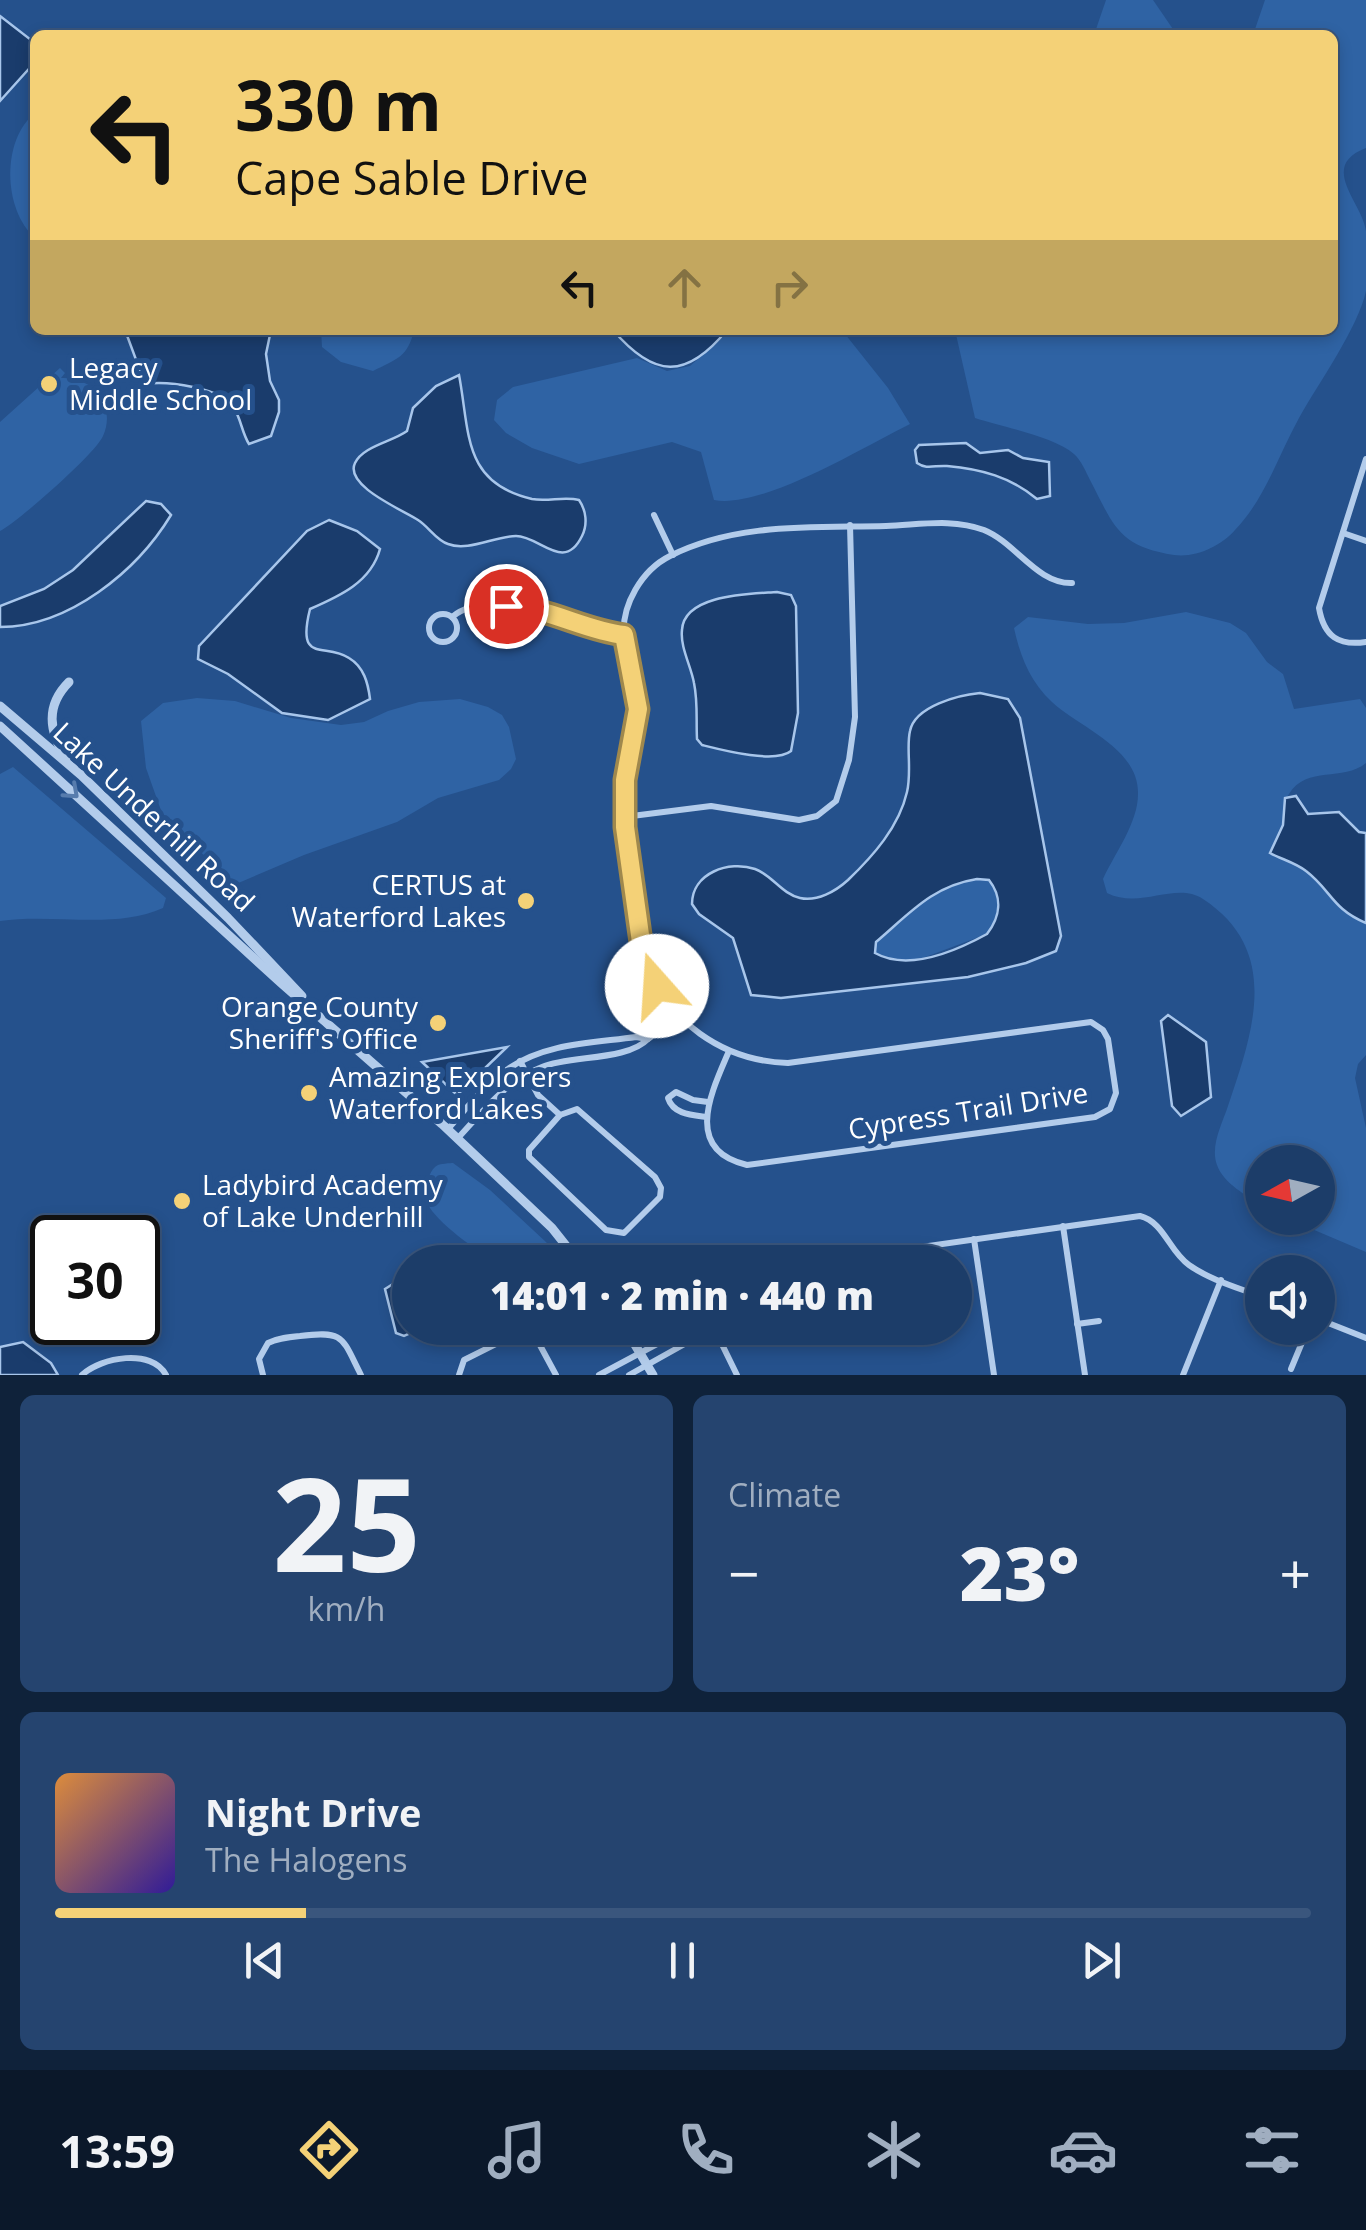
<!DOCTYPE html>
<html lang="en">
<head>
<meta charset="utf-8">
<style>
	:root { --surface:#1c3d69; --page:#25446f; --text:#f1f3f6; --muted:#a0aec0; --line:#3a567d; --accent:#f4d177 }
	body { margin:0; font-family:"Open Sans",sans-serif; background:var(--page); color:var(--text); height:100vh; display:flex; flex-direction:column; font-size:38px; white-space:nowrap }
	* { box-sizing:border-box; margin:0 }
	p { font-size:32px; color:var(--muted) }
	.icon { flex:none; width:55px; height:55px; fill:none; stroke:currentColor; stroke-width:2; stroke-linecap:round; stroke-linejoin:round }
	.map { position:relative; height:1375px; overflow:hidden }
	.panel { display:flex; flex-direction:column; gap:20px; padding:20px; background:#0f223a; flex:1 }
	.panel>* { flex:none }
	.banner { position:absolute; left:30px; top:30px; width:1308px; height:305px; border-radius:15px; box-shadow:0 5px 15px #0003,0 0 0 2px var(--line); background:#f4d177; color:#111; overflow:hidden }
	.needle { width:65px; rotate:262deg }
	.fabs { position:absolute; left:1245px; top:1145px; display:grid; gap:20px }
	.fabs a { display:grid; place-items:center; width:90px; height:90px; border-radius:50%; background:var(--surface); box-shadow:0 5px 15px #0003,0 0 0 2px var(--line); font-size:50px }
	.speed { position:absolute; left:30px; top:1215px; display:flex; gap:20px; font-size:50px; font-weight:700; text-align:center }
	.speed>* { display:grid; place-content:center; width:130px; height:130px; border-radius:50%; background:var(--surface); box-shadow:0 5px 15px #0003,0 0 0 2px var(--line); line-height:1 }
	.speed .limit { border:5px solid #111; border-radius:15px; background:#fff; color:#111 }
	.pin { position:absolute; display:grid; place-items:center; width:85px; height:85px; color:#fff; margin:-42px; border:5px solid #fff; border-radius:50%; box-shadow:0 2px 10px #0007 }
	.me { position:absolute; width:110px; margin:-55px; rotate:341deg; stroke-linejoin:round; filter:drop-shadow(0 0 8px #0008) }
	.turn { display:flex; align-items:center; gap:35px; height:210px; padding:0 40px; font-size:45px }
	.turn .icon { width:130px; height:130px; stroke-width:2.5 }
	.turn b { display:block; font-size:70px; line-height:85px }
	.lanes { display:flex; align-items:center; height:95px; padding:0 40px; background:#0003; justify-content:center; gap:50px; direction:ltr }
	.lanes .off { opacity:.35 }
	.big { font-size:75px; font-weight:800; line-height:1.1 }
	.panel .tile { flex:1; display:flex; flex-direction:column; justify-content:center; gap:15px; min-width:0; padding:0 35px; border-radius:15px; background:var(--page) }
	.panel .dial { align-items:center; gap:0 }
	.dial b { font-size:130px; line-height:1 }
	.song { display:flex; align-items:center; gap:30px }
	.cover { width:120px; height:120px; border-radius:15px; background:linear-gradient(135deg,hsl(30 70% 55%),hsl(250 70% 35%)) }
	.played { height:10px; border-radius:5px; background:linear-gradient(90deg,var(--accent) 20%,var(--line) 20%) }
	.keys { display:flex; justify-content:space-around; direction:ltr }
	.heat { display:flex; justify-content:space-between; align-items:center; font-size:55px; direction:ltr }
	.panel .tiles { flex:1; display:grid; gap:20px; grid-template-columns:1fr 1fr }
	.tile:last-child { grid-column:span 2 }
	.trip { position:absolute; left:392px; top:1245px; width:580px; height:100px; border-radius:50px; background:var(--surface); box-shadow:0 5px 15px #0003,0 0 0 2px var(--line); font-weight:800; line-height:100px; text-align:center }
	.tabs { display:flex; height:160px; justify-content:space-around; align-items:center; background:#0b182a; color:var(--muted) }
	.tabs .icon { width:70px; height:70px }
	.tabs .selected { color:var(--accent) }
	.tabs b { font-size:45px; color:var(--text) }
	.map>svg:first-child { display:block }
	.green { fill:#2f63a4 }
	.water { fill:#1a3c6c; stroke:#a8c6eb; stroke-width:2.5; fill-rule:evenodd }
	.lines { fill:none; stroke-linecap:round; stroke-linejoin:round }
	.minor { stroke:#b3cceb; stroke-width:6 }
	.tertiary { stroke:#b3cceb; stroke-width:9 }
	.oneway { stroke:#577cad }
	.route-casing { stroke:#9f884d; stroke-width:25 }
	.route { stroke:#f4d177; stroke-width:18 }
	.poi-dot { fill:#f4d177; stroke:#25518c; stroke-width:4 }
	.labels { text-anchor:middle; stroke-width:10; stroke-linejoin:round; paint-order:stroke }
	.poi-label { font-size:28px; fill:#fff; stroke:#25518c; text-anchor:start }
	.street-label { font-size:28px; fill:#fff; stroke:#25518c }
</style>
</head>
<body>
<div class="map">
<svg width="1366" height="1375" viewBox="0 0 1366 1375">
	<rect width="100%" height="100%" fill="#25518c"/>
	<g class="green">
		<path d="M1106 0H1153L1177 35H1094Z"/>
		<path d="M1265 0H1366V148C1318 166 1362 202 1366 231 1366 248 1366 274 1366 291 1358 328 1318 384 1299 418 1278 456 1265 499 1235 530 1221 546 1196 558 1174 555 1118 546 1114 526 1090 480 1086 472 1081 460 1074 454 1053 436 1002 427 975 418L955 330H1332V35H1253Z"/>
		<path d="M35 113V238C3 210 1 140 35 113Z"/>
		<path d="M321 330H414C408 357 397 359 373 371L341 362 322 347Z"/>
		<path d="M748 330H836L845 334 888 388 910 424C863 447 763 509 714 500L701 452 672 442 579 464 532 448 506 433 494 420 497 400 513 387 637 358 667 371 690 366 727 334Z"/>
		<path d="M60 368 65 373 61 378C77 378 92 383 101 398 108 409 109 423 103 436 96 453 18 522 0 531V422Z"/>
		<path d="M1186 612 1230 623 1246 633 1267 662 1283 674 1294 709 1360 699 1366 708V763C1343 782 1307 765 1289 794 1282 803 1286 813 1284 824 1281 834 1274 844 1270 853 1281 858 1296 863 1306 871 1331 890 1332 909 1366 923V1055L1358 1064 1355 1078 1366 1128V1252L1286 1218H1318V1162H1262V1205C1247 1196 1223 1183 1217 1165 1210 1146 1222 1124 1228 1106 1253 1032 1282 951 1203 899 1175 881 1141 910 1107 893L1103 879C1115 853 1138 823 1138 794 1139 748 1080 728 1052 702 1030 682 1020 656 1014 628L1028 617 1088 624 1124 623Z"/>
		<path d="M197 698 235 701 291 718 341 725 364 722 388 711 419 702 460 699 488 707 502 715 509 727 516 759 511 769 499 780 438 798 397 822 304 855 236 884 164 819 146 768 141 721 163 703Z"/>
		<path d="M13 767 166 898 163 908C114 930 53 913 0 921V774Z"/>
		<path d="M977 879 989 880C1003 898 1000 917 987 934L912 962 877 956 874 951C876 934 921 898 938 890 950 884 964 882 977 879Z"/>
		<path d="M453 1163 490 1190 547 1243V1249C533 1258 522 1265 504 1262 485 1260 440 1224 430 1208 423 1198 426 1171 438 1165 439 1164 451 1163 453 1163Z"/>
	</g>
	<g class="water">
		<path d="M0 16 35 43V62L0 101Z"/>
		<path d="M125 330H271L266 354 270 381 279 400V412L271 436 249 444C242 433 241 419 234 408 221 387 167 381 145 384Z"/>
		<path d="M613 330H727C686 380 654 378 613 330Z"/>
		<path d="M459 375C470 432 462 483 532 499 548 502 564 496 579 500 586 510 588 524 582 536 564 573 540 536 516 536 495 536 468 552 448 544 436 540 429 527 418 520 403 510 344 486 355 463 363 446 392 442 407 431L413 408 436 386Z"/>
		<path d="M966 443 980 453 1008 450 1023 458 1049 462 1050 496 1037 499C1011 477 981 469 947 466 935 465 927 470 917 463L915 450 919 445Z"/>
		<path d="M146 501 161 504 171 515C137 571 69 627 0 627V606L44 589 73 570Z"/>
		<path d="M329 520 357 531 380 549C371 582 340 596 310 609 296 665 325 642 349 658 364 667 368 683 370 699L328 720 282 713 228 674 198 659 199 646 307 531Z"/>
		<path d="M777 592 791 595 796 606 798 713 791 751C775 764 722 750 702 745L697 739C696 720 698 702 694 683 691 666 680 647 682 630 684 594 751 594 777 592Z"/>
		<path d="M980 693 1008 699 1020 718 1061 936 1056 951 1026 963 968 977 781 998 751 995 733 938 699 914 692 904C692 873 729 860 755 869 772 875 782 894 800 898 817 902 836 891 848 880 873 856 899 827 907 792 912 771 906 747 910 731 915 706 959 695 980 693ZM977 879 989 880C1003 898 1000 917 987 934 956 951 909 972 875 953L876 942C909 914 932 886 977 879Z"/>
		<path d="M1296 796 1308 814 1339 812 1359 832 1366 833V923C1332 909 1331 890 1306 871 1296 863 1281 859 1270 853L1283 825 1285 798Z"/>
		<path d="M1168 1015 1206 1042 1211 1097 1181 1116 1172 1106 1161 1021Z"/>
		<path d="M507 1047 457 1095 422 1062Z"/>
		<path d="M410 1281V1328H422L404 1336 396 1333 385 1289 393 1284Z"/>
		<path d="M23 1342 51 1363 58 1375H0V1347Z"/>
	</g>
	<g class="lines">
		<g class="minor">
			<path d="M1366 459 1319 608C1324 637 1339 646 1366 642"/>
			<path d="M654 515 673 555"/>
			<path d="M1343 533 1366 541"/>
			<circle cx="443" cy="628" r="14"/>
			<path d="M452 617C495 582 577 630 624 635"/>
			<path d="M624 817 711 806 799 820 817 816 836 801 849 760 855 717 850 525"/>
			<path d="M648 1039 679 1016"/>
			<path d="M729 1051C712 1091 682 1150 747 1165L1095 1117 1110 1109 1116 1093 1108 1039 1103 1030 1091 1022 788 1063C723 1061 666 1022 645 958 638 935 636 908 633 884 628 854 623 824 624 793 626 768 636 744 637 719 639 690 626 665 624 637 621 605 642 570 670 556 737 522 814 528 886 526 919 525 952 518 984 530 1016 543 1037 584 1072 583"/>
			<path d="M520 1061 538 1095 560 1115"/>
			<path d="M577 1109 655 1177 661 1188 660 1197 624 1233 606 1230 529 1157V1150L560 1115Z"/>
			<path d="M706 1117C691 1115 673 1114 668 1098L676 1092 693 1100 708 1102"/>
			<path d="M447 1130C466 1109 484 1085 508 1069 545 1043 593 1043 636 1037L648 1039C627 1061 571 1055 542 1067 506 1081 483 1111 458 1138"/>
			<path d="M1063 1226 1085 1375"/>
			<path d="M974 1239 994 1375"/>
			<path d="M816 1262 1140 1216C1164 1222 1169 1251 1189 1265 1210 1280 1239 1288 1262 1297"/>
			<path d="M1318 1319 1366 1338"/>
			<path d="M1077 1324 1099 1321"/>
			<path d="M714 1328 737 1375"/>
			<path d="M877 1328H878"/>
			<path d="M1291 1369 1308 1328"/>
			<path d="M82 1375C101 1357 152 1348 166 1375"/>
			<path d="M263 1375 259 1359 268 1343C278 1338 289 1337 300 1336 345 1330 342 1338 361 1375"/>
			<path d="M459 1375 464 1360 522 1331 535 1336 556 1375"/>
			<path d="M599 1375 687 1328"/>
			<path d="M629 1375 690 1341 706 1328"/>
			<path d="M1183 1375 1221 1280"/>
		</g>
		<g class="tertiary">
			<path d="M0 706 81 775 228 918 302 996"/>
			<path d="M0 726 281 983 442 1124 552 1228 579 1262"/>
			<path d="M66 758C49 732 45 706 69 682"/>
			<path d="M625 1328 653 1375"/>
		</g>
	</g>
	<defs><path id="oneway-chevron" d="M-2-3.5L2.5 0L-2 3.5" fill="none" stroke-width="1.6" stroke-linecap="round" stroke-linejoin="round" transform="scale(2.5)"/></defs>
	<use class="oneway" href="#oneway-chevron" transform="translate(72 792) rotate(42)"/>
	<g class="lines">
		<defs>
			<path id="route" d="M506 606C548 607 583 630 624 635L638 709 625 780V827L641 942 657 986"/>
		</defs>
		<use href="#route" class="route-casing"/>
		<use href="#route" class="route"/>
	</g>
	<g class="poi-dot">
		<circle cx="49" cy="384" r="10"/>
		<circle cx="526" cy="901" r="10"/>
		<circle cx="438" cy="1023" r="10"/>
		<circle cx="309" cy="1093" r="10"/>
		<circle cx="182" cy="1201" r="10"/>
	</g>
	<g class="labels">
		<g class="poi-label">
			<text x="69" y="378">Legacy<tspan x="69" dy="32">Middle School</tspan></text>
			<text x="506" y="895" text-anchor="end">CERTUS at<tspan x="506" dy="32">Waterford Lakes</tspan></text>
			<text x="418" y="1017" text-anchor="end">Orange County<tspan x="418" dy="32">Sheriff's Office</tspan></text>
			<text x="329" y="1087">Amazing Explorers<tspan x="329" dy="32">Waterford Lakes</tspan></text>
			<text x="202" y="1195">Ladybird Academy<tspan x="202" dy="32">of Lake Underhill</tspan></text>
		</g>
		<g class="street-label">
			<text transform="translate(154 817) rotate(43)" y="10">Lake Underhill Road</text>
			<text transform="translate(968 1111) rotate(-9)" y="10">Cypress Trail Drive</text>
		</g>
	</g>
</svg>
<div class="fabs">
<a><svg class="needle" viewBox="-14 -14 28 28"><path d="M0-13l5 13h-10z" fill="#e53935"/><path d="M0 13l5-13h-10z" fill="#a0aec0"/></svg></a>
<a><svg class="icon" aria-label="sound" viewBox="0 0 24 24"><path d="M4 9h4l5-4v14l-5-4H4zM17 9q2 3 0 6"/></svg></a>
</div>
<div class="speed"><div class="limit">30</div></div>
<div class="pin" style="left:506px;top:606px;background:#d93025"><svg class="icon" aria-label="arrive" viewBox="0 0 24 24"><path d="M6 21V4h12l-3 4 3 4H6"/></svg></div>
<svg class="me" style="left:657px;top:986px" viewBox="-20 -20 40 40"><circle r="19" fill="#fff"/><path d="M0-13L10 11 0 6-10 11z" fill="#f4d177"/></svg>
<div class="trip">14:01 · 2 min · 440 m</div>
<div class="banner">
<div class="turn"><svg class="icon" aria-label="left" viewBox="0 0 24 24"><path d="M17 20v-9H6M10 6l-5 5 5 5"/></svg><div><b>330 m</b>Cape Sable Drive</div></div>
<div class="lanes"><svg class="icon" aria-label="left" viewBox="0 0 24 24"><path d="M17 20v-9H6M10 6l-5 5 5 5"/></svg><svg class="icon off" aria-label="ahead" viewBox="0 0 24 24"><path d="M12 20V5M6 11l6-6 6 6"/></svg><svg class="icon off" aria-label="right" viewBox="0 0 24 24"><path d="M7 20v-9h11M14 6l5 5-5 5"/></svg></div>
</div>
</div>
<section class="panel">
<div class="tiles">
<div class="tile dial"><b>25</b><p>km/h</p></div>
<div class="tile"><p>Climate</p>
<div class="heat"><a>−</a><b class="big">23°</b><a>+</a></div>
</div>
<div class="tile">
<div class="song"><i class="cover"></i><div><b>Night Drive</b><p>The Halogens</p></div></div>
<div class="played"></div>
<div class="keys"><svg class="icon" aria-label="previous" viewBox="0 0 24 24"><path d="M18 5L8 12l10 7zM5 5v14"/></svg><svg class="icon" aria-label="pause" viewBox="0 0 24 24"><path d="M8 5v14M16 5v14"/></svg><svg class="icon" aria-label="next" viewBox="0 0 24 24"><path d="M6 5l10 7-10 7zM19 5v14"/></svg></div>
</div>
</div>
</section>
<nav class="tabs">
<b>13:59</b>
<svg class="icon selected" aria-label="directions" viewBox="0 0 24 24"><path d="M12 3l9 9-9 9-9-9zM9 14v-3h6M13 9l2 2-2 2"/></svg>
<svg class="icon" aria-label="music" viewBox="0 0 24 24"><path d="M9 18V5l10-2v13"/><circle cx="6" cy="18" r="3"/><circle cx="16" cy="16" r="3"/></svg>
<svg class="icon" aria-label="phone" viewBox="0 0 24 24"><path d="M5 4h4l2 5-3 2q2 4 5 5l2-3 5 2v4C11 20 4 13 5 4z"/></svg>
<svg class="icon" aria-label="climate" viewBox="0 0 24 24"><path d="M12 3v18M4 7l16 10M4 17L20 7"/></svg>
<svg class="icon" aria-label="car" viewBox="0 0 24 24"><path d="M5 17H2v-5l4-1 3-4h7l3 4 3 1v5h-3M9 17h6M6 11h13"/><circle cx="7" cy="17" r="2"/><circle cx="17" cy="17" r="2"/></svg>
<svg class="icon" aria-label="filters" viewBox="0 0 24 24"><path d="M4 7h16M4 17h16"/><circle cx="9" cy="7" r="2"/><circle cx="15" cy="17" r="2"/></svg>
</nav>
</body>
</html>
